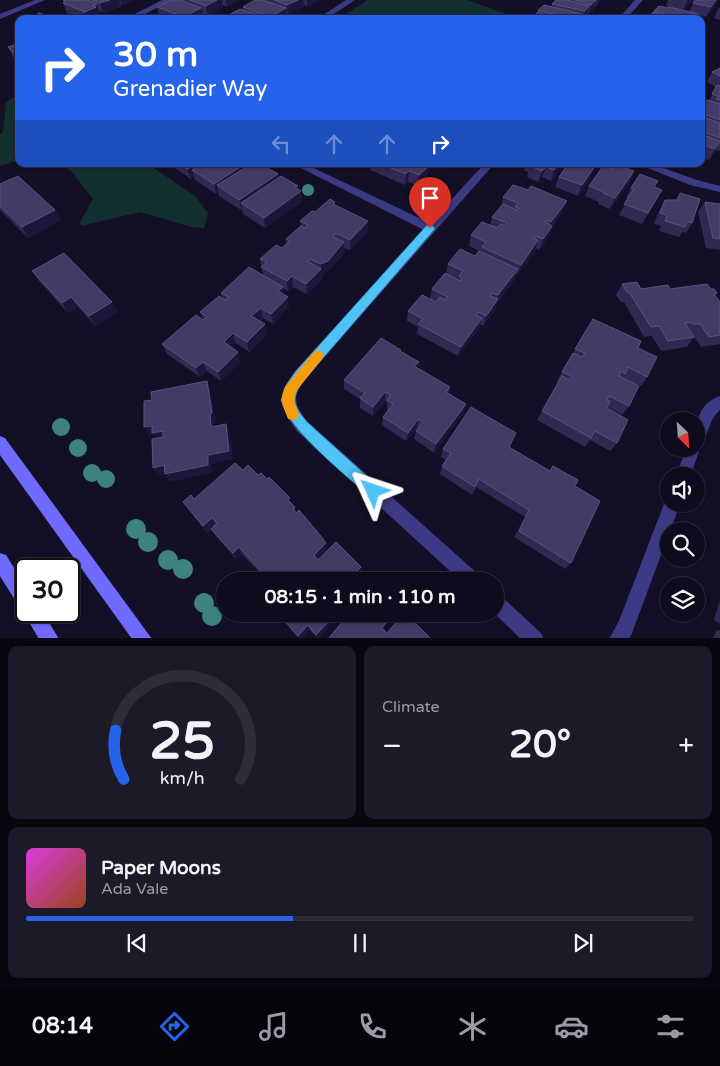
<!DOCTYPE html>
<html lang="en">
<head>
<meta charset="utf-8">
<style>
	:root { --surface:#0e0b1c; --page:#1c1929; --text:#f1f3f6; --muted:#9b9ba3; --line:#2e2b3b; --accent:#2563eb }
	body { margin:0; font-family:"Varela Round",sans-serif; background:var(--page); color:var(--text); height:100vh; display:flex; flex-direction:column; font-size:19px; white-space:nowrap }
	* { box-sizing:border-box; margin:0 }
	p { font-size:16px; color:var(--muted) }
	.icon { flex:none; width:28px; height:28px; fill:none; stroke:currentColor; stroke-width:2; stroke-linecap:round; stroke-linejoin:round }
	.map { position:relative; height:638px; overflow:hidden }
	.panel { display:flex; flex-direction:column; gap:8px; padding:8px; background:#08060f; flex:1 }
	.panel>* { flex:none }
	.guide { position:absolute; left:15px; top:15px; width:690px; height:152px; border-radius:10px; box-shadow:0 1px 4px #0004,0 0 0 1px var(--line); background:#2563eb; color:#fff; overflow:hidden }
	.needle { width:32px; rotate:155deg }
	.tools { position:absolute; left:660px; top:412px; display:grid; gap:10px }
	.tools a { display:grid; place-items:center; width:45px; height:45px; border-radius:50%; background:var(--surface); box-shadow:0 1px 4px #0004,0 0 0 1px var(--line); font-size:25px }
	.speed { position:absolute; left:15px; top:558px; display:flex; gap:10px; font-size:25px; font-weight:700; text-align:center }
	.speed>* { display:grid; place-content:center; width:65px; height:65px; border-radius:50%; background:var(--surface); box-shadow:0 1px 4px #0004,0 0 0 1px var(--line); line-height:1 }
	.speed .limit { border:2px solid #111; border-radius:8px; background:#fff; color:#111 }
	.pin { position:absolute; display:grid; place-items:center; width:42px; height:42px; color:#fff; margin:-51px -21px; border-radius:50% 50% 50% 0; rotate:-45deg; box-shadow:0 0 5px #0007 }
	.pin .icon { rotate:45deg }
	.me { position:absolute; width:55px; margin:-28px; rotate:312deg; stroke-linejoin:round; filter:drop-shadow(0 0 4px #0008) }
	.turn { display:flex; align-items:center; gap:18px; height:105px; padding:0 15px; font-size:22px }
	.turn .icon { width:65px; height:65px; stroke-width:2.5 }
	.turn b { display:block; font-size:35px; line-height:42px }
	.lanes { display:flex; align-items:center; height:48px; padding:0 15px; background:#0003; justify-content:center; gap:25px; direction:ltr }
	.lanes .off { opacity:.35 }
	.big { font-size:38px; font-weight:700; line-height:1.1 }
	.panel .widget { flex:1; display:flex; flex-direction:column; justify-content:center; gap:8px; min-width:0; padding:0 18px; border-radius:10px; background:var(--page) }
	.panel .dial { align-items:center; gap:0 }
	.dial svg { height:130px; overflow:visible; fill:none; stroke:var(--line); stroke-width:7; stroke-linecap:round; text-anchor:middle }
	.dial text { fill:var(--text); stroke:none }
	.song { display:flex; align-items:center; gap:15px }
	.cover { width:60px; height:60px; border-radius:8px; background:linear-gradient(135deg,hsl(300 70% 55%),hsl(20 70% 35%)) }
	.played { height:5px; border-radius:2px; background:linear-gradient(90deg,var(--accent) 40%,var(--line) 40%) }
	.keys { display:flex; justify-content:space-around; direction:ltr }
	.heat { display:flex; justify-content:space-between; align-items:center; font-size:28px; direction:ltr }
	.panel .tiles { flex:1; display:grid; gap:8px; grid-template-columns:1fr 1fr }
	.widget:last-child { grid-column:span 2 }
	.trip { position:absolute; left:216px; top:572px; width:288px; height:50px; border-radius:25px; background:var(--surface); box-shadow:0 1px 4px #0004,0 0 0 1px var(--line); font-weight:700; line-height:50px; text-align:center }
	.menu { display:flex; height:80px; justify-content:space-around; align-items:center; background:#06040b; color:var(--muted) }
	.menu .icon { width:35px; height:35px }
	.menu .active { color:var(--accent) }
	.menu b { font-size:22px; color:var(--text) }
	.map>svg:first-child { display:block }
	.green { fill:#12302f }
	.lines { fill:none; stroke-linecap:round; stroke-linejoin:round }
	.minor { fill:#3d3a85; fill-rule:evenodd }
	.tertiary { fill:#3d3a85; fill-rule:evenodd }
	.secondary { fill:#6f6bff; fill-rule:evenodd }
	.tree { fill:#3d827b }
	.wall { fill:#312854 }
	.shaded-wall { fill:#1d163a }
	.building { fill:#433a66; stroke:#5a527e }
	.route { fill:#4fc3f7; stroke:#337fa1 }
	.slow { fill:#f59e0b }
</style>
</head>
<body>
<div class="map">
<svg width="720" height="639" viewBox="0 0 720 639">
	<rect width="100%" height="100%" fill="#130f26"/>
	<g class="green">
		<path d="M368 0H467L516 17 514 19H338Z"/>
		<path d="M19 95V160L0 166V134L3 132 6 102Z"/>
		<path d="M61 164H148L195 196 208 213 204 228 191 227 140 212 81 226 80 222 93 199 72 172Z"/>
	</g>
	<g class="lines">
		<g class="minor">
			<path d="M162 0H172L135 19H125Z"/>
			<path d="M346 0H355L326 19H317Z"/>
			<path d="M635 0H643L626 19H618Z"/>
			<path d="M293 164H305L430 223 484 164H494L305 379C292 397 294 404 307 421L479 575 481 581H461L297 431C279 407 278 395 295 371L424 230Z"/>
			<path d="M638 164H652L697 180 720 186V192L690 185Z"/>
			<path d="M720 396V410C708 420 709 437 699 446L700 449 690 476H676L686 449H696C696 426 695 405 720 396Z"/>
			<path d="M669 498V504H680L632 633 629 639H609L619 621 664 504Z"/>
			<path d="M495 593 501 596 541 633 544 639H521L495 614Z"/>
		</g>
		<path class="tertiary" d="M35 0H45L0 19V14Z"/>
		<g class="secondary">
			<path d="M0 436 5 438 152 639H132L0 455Z"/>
			<path d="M0 553 6 555 26 587V611H42L59 639H39L26 617 24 610 20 608 0 576Z"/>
		</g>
	</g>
	<g class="tree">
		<circle cx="308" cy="190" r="6"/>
		<circle cx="61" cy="427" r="9"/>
		<circle cx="78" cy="448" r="9"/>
		<circle cx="92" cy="473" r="9"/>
		<circle cx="106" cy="479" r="9"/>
		<circle cx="136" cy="529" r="10"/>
		<circle cx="148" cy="542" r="10"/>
		<circle cx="168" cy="560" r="10"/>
		<circle cx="183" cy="569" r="10"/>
		<circle cx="204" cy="603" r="10"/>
		<circle cx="212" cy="616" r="10"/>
	</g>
	<g class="wall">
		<path d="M63 0H135L122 5H120L121 7 103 13 100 11V14L98 15 99 17 96 19H81L67 13 63 3 64 2Z"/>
		<path d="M172 0H239L227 7 223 5V7L208 16 202 14 203 18 201 19H166L160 16 157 7Z"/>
		<path d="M264 0H319L307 6 304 5V7L288 15H287V18L286 19H225V17L243 10V7L264 1Z"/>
		<path d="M556 0H601L600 2 595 7H594L593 10 588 14H587L584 19H533L537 13 538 10 551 6 552 4Z"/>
		<path d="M668 0H693L683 10 689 12 693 3 715 6 706 17 698 15 697 19H649L654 11 668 8 669 7 666 6Z"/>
		<path d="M720 7V20L714 18 718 9Z"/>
		<path d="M19 43V63L13 57 8 47Z"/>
		<path d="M720 68V151L716 150 709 160 701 157V105L709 101 716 87 707 82 712 72Z"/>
		<path d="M170 164H261L279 177 301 191 302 202 265 228 243 214 242 209 241 210 219 196V193L216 194 195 180 194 177 191 179 172 166 171 164Z"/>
		<path d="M370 164H435L428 172 427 176 418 186 408 182 405 185 370 170Z"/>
		<path d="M526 164H564L551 181 542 177 538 182 527 177 528 172 524 170Z"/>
		<path d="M568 164H591V177L578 196 555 187 559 177Z"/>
		<path d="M630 182 610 209 598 204 599 202 585 196 589 186Z"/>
		<path d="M0 184 61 220 28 238 0 210Z"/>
		<path d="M655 187 656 200 642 224 619 215 628 199 626 198 631 188Z"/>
		<path d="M680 193 692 223 686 233 682 232 679 237 659 231 661 226 654 224 659 211 665 200H675Z"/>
		<path d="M503 197 563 211 552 227 549 236 539 250 536 248 535 251 517 275 516 274 514 280 497 303 495 310 483 326 480 324 479 328 458 356 417 334 418 327 407 321 408 311 430 299 432 289 446 274 448 264 475 256 481 252 469 246 471 235 490 225 492 217 501 207Z"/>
		<path d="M335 202V205L368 231 350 250 344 248 345 253 328 271 322 274V279L307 294 293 287 288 291 283 288 284 295 289 307 273 324 263 318 260 321 267 334 249 352 236 343 232 347 241 361 221 381 207 371 200 377 167 354 162 344 203 320 200 312 222 298 221 293 263 275 260 259 282 248 286 244V239L301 226 300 221Z"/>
		<path d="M705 202 720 204V250L706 248 698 212Z"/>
		<path d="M32 271 118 312 95 326 78 307 68 313 39 281Z"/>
		<path d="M622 284 641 289H670L715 295 720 302V344L701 347 692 334 694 337 687 347 661 351 652 336 644 337 624 302H621L616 295Z"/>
		<path d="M593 319 638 348 647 377 641 386 622 378 629 406 622 415 607 407V408L617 443 610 451 590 440 585 447 537 420 558 382 557 381 562 372Z"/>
		<path d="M401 350V351L419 362 418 368 450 387 448 393 466 404 463 413 434 453 414 439 416 431 418 428H417L406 441 382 425 383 417 388 410 387 409V403L385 401 373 416 360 408V399L344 389V380Z"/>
		<path d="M512 442 509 447 549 471 553 466 575 486 571 563 565 569 514 537 525 517 476 487 472 495 440 474 442 466 446 460 441 457 443 449Z"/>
		<path d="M243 470 258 475 291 503 297 512 327 549 318 559 361 573 353 581H267L242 554 236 559 215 535 212 529 207 533 183 502 194 499Z"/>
		<path d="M720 600V624L714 620Z"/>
		<path d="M278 614H340L318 639 309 629 301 639H299Z"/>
		<path d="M720 630V639H713L716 631Z"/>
	</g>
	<g class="shaded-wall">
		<path d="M110 0H119L121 7 103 13 100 3Z"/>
		<path d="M120 0H135L122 5Z"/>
		<path d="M217 0H222L223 7 208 16 206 6Z"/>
		<path d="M226 0H239L227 7Z"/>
		<path d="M298 0H303L304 7 288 15 287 5Z"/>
		<path d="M307 0H319L307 6Z"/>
		<path d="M596 0 593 10 588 14 591 5Z"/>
		<path d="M598 0H601L600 2 595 7Z"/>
		<path d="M688 0H693L683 11 687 1Z"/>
		<path d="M716 0H718L715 6 706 17 711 7Z"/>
		<path d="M97 4 100 14 98 15 99 17 96 19H87L85 12 93 6Z"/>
		<path d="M589 6 586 16 584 19H582L585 11Z"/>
		<path d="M201 8 203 18 201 19H185L184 17Z"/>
		<path d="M286 8 287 18 271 19 270 17Z"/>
		<path d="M720 142 715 152 709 160 715 149Z"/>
		<path d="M196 164H217L192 170 194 177 191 179 187 169Z"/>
		<path d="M245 164H253L217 185 219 193 216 194 214 184Z"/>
		<path d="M427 164H435L428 172 427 176 418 186 419 175 427 167Z"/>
		<path d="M559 164H564L551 181 554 170Z"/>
		<path d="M595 166 591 177 578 196 582 185Z"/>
		<path d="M546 167 542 177 538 182 542 171Z"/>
		<path d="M409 171 408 182 405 185 406 174Z"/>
		<path d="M634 171 630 182 610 209 615 198Z"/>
		<path d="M278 174 280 185 241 203 242 209 241 210 239 200Z"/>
		<path d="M298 186 299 193 301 191 302 202 265 228 264 218Z"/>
		<path d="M567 201 563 211 552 227 549 236 539 250 543 239 548 231 551 222Z"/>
		<path d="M55 210 61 220 28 238 22 227Z"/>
		<path d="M368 221V231L350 250V240Z"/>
		<path d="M538 240 535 251 517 275 521 265Z"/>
		<path d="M344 242 345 253 328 271 322 275 321 264Z"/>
		<path d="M321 269 322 279 307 294 306 284Z"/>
		<path d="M518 269 514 280 497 303 495 310 483 326 486 316 496 302 498 295Z"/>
		<path d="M292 276 293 287 288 291 287 281Z"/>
		<path d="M283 287 285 297 278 291Z"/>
		<path d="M71 297 78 307 68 313 62 303Z"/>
		<path d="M288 297 289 307 273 324 271 314Z"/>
		<path d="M112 302 118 312 95 326 89 316Z"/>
		<path d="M261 308 263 318 254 326 251 316Z"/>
		<path d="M482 318 479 328 458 356 461 347Z"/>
		<path d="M265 324 267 334 249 352 247 342Z"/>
		<path d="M233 333 236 343 227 352 224 342Z"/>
		<path d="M238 352 241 361 221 381 218 372Z"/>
		<path d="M203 362 207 371 200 377 196 368Z"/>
		<path d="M419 362 417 371 414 366Z"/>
		<path d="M207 381 211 390 216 422H214L215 436 211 427Z"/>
		<path d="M385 392V401L373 416V407Z"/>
		<path d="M466 404 463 413 434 453 436 444Z"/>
		<path d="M418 419 417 428 406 441 408 433Z"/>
		<path d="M226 424 230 433 233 459 212 464V473L170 482 165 474 158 476 153 468 208 455Z"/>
		<path d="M152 426 163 431 168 440 158 442 154 435 149 436 144 427Z"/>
		<path d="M212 518 216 525 207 533 203 526Z"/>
		<path d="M326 543 327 549 315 562 314 555Z"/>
		<path d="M239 547 242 554 236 559 233 553Z"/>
		<path d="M361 567V573L353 581H348Z"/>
		<path d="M335 614H340L318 639 316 635Z"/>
		<path d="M393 614H395L394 616 381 632 382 628Z"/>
		<path d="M308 625 309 629 301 639H299L298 636Z"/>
	</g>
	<g class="building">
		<path d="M63 0H87L97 4 93 6 96 7 85 12 63 3 66 1Z"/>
		<path d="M92 0H110L100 3Z"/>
		<path d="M172 0H180L201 8 184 17 157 7Z"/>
		<path d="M189 0H217L206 6Z"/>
		<path d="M255 0H262L286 8 270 17 243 7Z"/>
		<path d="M274 0H298L287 5Z"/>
		<path d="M556 0H567L589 6 585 11 552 4Z"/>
		<path d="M575 0H596L591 5Z"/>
		<path d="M695 0H716L711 7 693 3Z"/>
		<path d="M544 5 582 14 577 19 569 16 567 18 538 10Z"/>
		<path d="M659 6 668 8 669 7 699 14 697 19 693 18V19H685L654 11Z"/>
		<path d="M240 9 269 18 230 19 225 17Z"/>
		<path d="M538 12 562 19H533L534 16Z"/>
		<path d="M653 12 677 19H655L649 17Z"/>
		<path d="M39 13 58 19H29Z"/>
		<path d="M146 14 156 19H134Z"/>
		<path d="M19 43V55L17 56 8 47Z"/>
		<path d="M720 68V76L712 72Z"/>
		<path d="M717 85 720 86V100L716 99 718 96 712 94Z"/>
		<path d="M707 100 720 104V120L701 113V105Z"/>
		<path d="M701 116 720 123 719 128 720 129V138L701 131Z"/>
		<path d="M701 134 720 141 715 149 703 145 701 148Z"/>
		<path d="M180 164H196L187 169Z"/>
		<path d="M202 164H245L214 184 192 170Z"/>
		<path d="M251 164H261L278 174 239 200 217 185Z"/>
		<path d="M381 164H424L429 166 419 175 409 171 406 174Z"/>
		<path d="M532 164H559L554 170 546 167 542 171 530 166Z"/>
		<path d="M568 164H589L595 166 582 185 559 177Z"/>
		<path d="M604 165 613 169 617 165 634 171 615 198 603 193 604 192 589 186Z"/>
		<path d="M640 174 658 181 654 187 662 190 648 213 624 204 634 189 631 188Z"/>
		<path d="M18 176 55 210 22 227 0 206V184Z"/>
		<path d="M281 176 298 186 295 187 301 191 264 218 241 203Z"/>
		<path d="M513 185 528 190 531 186 567 201 551 222 547 220 545 222 552 226 543 239 535 236 533 238 538 240 521 265 482 247 486 242 471 235 482 222 497 228 501 224 505 226 507 223 492 217 503 204 517 210 519 208 515 207 518 203 503 197Z"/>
		<path d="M680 193 700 199 692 223 687 221 685 227 665 221 667 215 660 213 665 200H678Z"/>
		<path d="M330 199 335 202 333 204 368 221 350 240 336 233 333 237 344 242 328 261 321 264 310 259 307 261 321 269 306 284 292 276 287 281 261 267 267 262 260 259 276 245 282 248 290 241 286 239 301 226 305 228 308 225 300 221 312 211 315 212Z"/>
		<path d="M705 202 720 204V239L713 238Z"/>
		<path d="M460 249 475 256 479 251 518 269 498 295 492 293 490 296 498 299 486 316 478 312 476 315 482 318 461 347 418 324 423 319 408 311 422 295 436 302 440 297 445 300 448 297 432 289 445 273 460 281 462 278 459 276 463 271 448 264Z"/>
		<path d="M64 253 112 302 89 316 71 297 62 303 32 271Z"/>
		<path d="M249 267 283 287 278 291 288 297 271 314 261 308 251 316 265 324 247 342 233 333 224 342 238 352 218 372 203 362 196 368 162 344 196 315 203 320 207 317 200 312 219 296 225 300 229 297 221 293Z"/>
		<path d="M637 282 641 289 668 285 670 289 707 284 711 289H714L717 293 714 294 720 302V335L709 337 700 324H693L691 322 685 323 694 337 668 341 659 326 651 327 629 292H627L622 284Z"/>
		<path d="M593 319 641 341 638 348 657 357 647 377 628 367 625 374 621 371 619 376 639 386 629 406 609 396 607 400 610 401 607 408 628 420 617 443 595 431 591 438 542 411 562 376 569 380 572 376 562 372 573 353 582 357 585 353 575 349Z"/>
		<path d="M381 338 401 350 400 351 419 362 414 366 450 387 446 392 466 404 436 444 416 431 423 422 418 419 408 433 383 417 393 404 387 400 391 395 385 392 373 407 360 398 365 393 344 380Z"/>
		<path d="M207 381 212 413 210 414 211 427 226 424 229 451 208 455V465L165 474 164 465 153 468 152 439 163 437V431L152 433V426L144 427V401L152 400 151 392Z"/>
		<path d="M471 407 516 433 509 447 550 471 553 466 578 480 575 486 600 501 571 563 519 531 529 510 479 479 475 487 442 466 451 453 443 449Z"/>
		<path d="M235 463 243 470 248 465 258 475 261 473 267 479 269 477 290 498 288 500 295 507 293 510 296 513 299 510 320 535 326 543 314 555 318 560 336 542 361 567 348 581H270L239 547 233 553 211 529 217 523 212 518 203 526 183 502 191 495 194 499Z"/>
		<path d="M279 614H335L316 635 308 625 298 636Z"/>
		<path d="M349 614H393L382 628 387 633 403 614H406L431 639H328Z"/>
	</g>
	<path class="route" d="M430 224 435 228 434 230 305 379C291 397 292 404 307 422L378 486 380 491 378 495 373 497 368 495C349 478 279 422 282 398 283 387 290 380 296 371L427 225Z"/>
	<path class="slow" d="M318 350 322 352 324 355 322 359 297 390 294 400 299 415 297 419 293 420 288 419 281 400 285 387 314 352Z"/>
</svg>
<div class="tools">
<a><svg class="needle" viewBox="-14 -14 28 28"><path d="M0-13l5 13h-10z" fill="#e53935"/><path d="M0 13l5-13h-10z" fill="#9b9ba3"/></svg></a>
<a><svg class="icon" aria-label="sound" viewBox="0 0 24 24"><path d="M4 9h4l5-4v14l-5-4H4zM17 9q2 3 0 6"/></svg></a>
<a><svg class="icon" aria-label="search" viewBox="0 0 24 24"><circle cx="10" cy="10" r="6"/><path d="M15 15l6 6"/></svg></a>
<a><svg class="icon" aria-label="layers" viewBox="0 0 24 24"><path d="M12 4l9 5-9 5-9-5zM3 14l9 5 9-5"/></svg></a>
</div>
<div class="speed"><div class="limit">30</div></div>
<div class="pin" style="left:430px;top:228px;background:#d93025"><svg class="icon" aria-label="arrive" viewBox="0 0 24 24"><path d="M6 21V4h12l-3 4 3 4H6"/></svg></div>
<svg class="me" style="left:373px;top:491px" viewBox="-20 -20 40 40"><path d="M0-17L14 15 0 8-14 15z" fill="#4fc3f7" stroke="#fff" stroke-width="4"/></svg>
<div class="trip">08:15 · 1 min · 110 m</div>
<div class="guide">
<div class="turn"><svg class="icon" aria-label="right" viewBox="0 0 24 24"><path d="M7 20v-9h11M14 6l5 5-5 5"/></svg><div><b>30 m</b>Grenadier Way</div></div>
<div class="lanes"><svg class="icon off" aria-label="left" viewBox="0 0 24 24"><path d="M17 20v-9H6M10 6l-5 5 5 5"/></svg><svg class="icon off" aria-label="ahead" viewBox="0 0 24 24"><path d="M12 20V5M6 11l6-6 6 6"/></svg><svg class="icon off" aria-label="ahead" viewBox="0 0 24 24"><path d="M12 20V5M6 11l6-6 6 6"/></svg><svg class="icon" aria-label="right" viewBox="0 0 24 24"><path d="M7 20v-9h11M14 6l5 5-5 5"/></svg></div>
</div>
</div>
<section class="panel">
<div class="tiles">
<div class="widget dial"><svg viewBox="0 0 100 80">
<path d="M14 69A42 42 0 1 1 86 69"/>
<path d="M14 69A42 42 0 0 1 9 39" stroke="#2563eb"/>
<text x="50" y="56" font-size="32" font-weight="700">25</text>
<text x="50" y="72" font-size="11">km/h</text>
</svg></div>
<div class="widget"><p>Climate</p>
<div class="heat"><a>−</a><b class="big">20°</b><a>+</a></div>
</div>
<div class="widget">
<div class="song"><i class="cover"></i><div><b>Paper Moons</b><p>Ada Vale</p></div></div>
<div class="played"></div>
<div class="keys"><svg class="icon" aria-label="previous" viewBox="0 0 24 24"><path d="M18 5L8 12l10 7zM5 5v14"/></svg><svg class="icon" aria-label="pause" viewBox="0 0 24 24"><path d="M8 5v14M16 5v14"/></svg><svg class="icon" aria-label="next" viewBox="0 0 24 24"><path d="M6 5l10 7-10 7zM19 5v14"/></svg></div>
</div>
</div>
</section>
<nav class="menu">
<b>08:14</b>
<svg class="icon active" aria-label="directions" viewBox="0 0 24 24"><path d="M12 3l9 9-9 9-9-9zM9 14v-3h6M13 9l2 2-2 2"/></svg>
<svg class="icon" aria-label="music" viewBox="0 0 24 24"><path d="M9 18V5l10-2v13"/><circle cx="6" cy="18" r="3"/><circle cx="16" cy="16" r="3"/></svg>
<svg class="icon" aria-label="phone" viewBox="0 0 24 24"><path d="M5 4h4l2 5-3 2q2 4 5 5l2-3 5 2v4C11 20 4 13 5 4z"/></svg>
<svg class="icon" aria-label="climate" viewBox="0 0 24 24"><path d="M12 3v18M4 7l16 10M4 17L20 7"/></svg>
<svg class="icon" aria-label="car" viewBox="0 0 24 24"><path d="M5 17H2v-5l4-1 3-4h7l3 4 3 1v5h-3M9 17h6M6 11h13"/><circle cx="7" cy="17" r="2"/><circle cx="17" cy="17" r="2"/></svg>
<svg class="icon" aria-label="filters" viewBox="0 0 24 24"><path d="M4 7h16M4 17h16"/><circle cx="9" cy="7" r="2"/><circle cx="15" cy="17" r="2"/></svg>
</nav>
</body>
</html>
